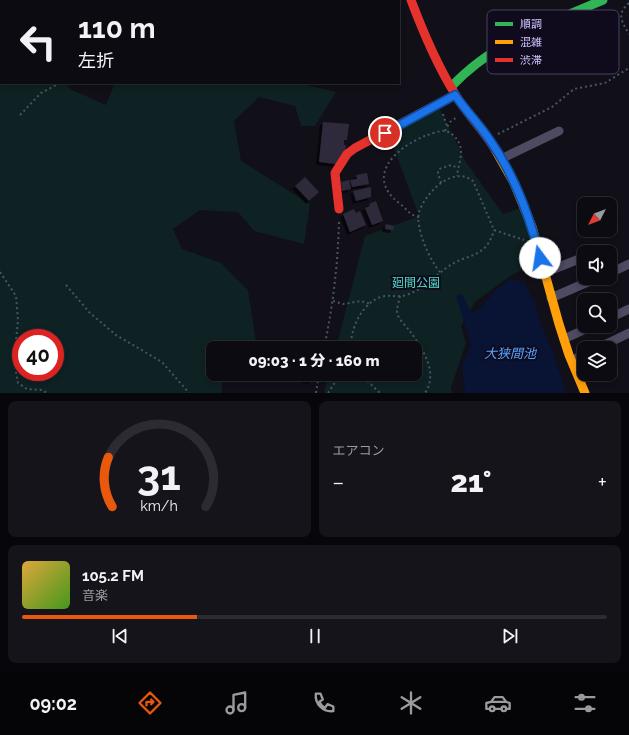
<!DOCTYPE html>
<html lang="ja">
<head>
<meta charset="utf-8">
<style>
	:root { --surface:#0d0b12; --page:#16141b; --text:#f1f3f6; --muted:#9a9b9f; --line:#2d2b32; --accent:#ea580c }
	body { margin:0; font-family:Raleway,"Noto Sans JP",sans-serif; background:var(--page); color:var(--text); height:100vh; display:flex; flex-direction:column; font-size:15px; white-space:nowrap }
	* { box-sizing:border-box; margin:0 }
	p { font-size:13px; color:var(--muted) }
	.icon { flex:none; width:22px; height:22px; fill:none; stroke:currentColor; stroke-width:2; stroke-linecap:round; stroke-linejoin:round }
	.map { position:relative; height:393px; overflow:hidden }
	.details { display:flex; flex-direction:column; gap:8px; padding:8px; background:#07060a; flex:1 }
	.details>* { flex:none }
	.banner { position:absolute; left:0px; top:0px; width:400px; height:84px; box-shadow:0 2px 6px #0003,0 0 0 1px var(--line); background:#0d0b12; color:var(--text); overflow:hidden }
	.needle { width:26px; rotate:228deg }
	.buttons { position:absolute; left:577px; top:197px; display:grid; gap:8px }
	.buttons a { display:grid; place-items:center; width:40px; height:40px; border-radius:8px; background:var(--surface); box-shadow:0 2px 6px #0003,0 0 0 1px var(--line); font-size:20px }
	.speed { position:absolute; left:12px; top:329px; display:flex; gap:8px; font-size:20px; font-weight:700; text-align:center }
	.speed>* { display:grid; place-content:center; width:52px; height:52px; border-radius:50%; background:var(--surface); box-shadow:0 2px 6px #0003,0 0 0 1px var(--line); line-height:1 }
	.speed .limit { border:6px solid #d22; background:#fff; color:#111 }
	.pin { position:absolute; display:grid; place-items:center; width:34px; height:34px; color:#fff; margin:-17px; border:2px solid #fff; border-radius:50%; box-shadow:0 1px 4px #0007 }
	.me { position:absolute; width:44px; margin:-22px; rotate:346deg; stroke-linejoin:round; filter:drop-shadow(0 0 3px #0008) }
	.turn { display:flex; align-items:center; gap:14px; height:84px; padding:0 12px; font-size:18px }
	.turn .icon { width:52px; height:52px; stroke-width:2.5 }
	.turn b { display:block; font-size:28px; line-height:34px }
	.big { font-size:30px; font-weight:800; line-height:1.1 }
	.details .widget { flex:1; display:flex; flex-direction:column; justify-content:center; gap:6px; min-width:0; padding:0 14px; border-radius:8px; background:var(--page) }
	.details .dial { align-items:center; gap:0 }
	.dial svg { height:104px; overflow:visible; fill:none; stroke:var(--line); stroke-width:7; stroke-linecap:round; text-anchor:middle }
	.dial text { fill:var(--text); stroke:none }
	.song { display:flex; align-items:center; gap:12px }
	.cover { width:48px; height:48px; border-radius:6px; background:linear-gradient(135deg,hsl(40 70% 55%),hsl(100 70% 35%)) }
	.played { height:4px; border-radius:2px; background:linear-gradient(90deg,var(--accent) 30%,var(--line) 30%) }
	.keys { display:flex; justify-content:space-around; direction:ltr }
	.heat { display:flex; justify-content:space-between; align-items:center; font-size:22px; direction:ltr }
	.details .tiles { flex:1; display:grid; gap:8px; grid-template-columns:1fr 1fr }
	.widget:last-child { grid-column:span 2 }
	.trip { position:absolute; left:206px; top:341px; width:216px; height:40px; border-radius:8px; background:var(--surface); box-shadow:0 2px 6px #0003,0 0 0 1px var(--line); font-weight:800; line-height:40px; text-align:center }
	.tabs { display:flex; height:64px; justify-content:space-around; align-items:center; background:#050407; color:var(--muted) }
	.tabs .icon { width:28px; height:28px }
	.tabs .selected { color:var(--accent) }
	.tabs b { font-size:18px; color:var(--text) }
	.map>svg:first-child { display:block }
	.green { fill:#0e2123; fill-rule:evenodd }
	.water { fill:#091435 }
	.building { fill:#2f2b3b; filter:url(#shadow) }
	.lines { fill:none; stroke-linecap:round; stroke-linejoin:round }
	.path { stroke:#485664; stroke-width:2; stroke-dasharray:2 3; stroke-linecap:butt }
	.street { stroke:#4d4a61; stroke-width:9 }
	.fast { stroke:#30b455; stroke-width:9 }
	.slow { stroke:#ff9f0a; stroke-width:9 }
	.jam { stroke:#e5322d; stroke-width:9 }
	.route-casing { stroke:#114b97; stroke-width:10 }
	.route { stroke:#1a73e8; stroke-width:7 }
	.labels { text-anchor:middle; stroke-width:4; stroke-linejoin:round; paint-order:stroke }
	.park-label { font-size:12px; fill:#51dfc7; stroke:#0f0b1c }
	.water-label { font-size:13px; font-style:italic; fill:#53a2ff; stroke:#0f0b1c }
	.key { fill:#0f0b1c; stroke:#494360; stroke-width:1 }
	.key-label { font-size:11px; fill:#d0c5ff }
</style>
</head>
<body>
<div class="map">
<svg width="629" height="393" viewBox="0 0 629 393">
	<defs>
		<filter id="shadow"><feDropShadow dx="-3" dy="3" stdDeviation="0" flood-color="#0009"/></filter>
	</defs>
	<rect width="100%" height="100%" fill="#110f18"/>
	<g class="green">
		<path d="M0 0H45L1 1V83H65L70 89 106 105 115 83H297L336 92 315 126H301L295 106 259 97 234 121 241 161 310 204 304 244 254 231 238 212 200 210 173 229 182 249 221 263 248 290 257 348H213V374H222V393H0ZM21 338H55V372H21Z"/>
		<path d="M437 103 466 162 503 214 521 208 537 261 509 277 475 302 461 326 466 343 451 388 452 393H324L329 374H415V348H336L365 236 419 216 389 135Z"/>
	</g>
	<path class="water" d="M510 279 524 282 535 303 539 320 551 347 566 393H465L462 366 471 344 456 296 462 294 472 313 480 309 495 291Z"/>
	<g class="building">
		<path d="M323 122 349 124 347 140H344V145H346L345 155 336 164 319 162Z"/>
		<path d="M367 173 369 184 352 187 350 180 357 179 356 175Z"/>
		<path d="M305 177 319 192 309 201 295 186Z"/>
		<path d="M349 180 351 189 342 191 341 182Z"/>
		<path d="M371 187V197L356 201 353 191Z"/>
		<path d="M376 201 383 221 372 225 365 208 370 206 369 204Z"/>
		<path d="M354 209 356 213 360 211 366 225 350 232 343 214Z"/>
		<path d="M386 224 394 226 393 230 385 229Z"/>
		<path d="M305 377H312V381L305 380Z"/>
	</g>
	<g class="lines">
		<g class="path">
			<path d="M149 0 151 1"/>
			<path d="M181 1 182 0"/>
			<path d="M629 3C616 14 622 22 629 34"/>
			<path d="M443 114 447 126"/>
			<path d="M20 115 41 93 60 83"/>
			<path d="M445 131 450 122 457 117"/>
			<path d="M498 134 552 107 574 89 605 83 629 68"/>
			<path d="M441 183 438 173 439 169 451 165 458 168"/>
			<path d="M419 217C410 216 406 208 399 203 364 176 397 147 425 136 431 134 440 130 446 131 452 133 457 138 459 143 464 153 458 165 457 176"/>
			<path d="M0 272 16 296 18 320 14 362 18 383 27 389 42 390 47 393"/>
			<path d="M440 272C430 261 415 228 419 212 426 192 453 165 473 181L494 230 524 240"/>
			<path d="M66 285 90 313 116 335 162 362 189 393"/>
			<path d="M400 296C399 301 397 307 397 312 398 319 405 325 409 330 422 347 439 373 425 393"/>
			<path d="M333 301 343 304 361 301 370 304"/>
			<path d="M324 348C333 306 338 264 339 220"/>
			<path d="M351 348C350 328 363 300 385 296 392 295 399 298 406 295 429 287 435 274 454 263 462 258 472 257 479 252 487 248 492 238 494 230"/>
			<path d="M360 374 380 393"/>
			<path d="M316 393 319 374"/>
			<path d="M328 393 336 381 352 374"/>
		</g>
		<g class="street">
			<path d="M279 1V0"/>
			<path d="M339 1V0"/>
			<path d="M367 1 368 0"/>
			<path d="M501 159 559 131"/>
			<path d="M544 273 584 257"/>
			<path d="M610 273 629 264"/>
			<path d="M551 298 597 278"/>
			<path d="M610 318 629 309"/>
			<path d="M564 339 592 326"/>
			<path d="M598 348 629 333"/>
			<path d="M572 360 584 355"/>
		</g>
		<path class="fast" d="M452 86C493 42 549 23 603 0"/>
		<path class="slow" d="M496 151 514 183 532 227 559 324 569 355 585 393"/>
		<g class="jam">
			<path d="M411 0C423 32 437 65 455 94 467 115 485 131 496 151"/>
			<path d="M339 209 335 173 347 154 355 148 455 95"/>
		</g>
	</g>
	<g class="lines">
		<defs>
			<path id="route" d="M385 133 455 95C466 111 479 124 489 139 514 174 530 217 540 258"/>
		</defs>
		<use href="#route" class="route-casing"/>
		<use href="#route" class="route"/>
	</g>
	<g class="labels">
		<g class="park-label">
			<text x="416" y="287">廻間公園</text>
		</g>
		<g class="water-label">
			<text x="510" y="358">大狭間池</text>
		</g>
	</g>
	<rect x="487" y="10" width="132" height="64" rx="6" class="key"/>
	<rect x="495" y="22" width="18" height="4" fill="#30b455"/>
	<rect x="495" y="40" width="18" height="4" fill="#ff9f0a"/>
	<rect x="495" y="58" width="18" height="4" fill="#e5322d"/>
	<g class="key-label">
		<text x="520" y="28">順調</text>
		<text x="520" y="46">混雑</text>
		<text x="520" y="64">渋滞</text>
	</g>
</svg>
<div class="buttons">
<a><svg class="needle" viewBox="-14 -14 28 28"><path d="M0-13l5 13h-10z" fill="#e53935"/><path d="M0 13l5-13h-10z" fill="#9a9b9f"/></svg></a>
<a><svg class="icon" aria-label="sound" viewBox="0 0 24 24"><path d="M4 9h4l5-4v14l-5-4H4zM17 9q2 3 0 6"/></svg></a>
<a><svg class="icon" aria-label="search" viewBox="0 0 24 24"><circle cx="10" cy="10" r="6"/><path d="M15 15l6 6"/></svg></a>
<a><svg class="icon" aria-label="layers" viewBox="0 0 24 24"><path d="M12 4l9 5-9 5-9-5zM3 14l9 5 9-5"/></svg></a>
</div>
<div class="speed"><div class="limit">40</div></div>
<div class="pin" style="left:385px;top:133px;background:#d93025"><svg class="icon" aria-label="arrive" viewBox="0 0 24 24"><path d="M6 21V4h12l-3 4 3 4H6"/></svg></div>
<svg class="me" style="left:540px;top:258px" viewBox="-20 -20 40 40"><circle r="19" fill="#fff"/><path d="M0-13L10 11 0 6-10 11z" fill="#1a73e8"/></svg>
<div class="trip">09:03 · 1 分 · 160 m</div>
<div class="banner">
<div class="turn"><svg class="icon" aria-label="left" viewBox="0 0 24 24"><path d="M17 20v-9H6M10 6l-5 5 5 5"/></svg><div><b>110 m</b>左折</div></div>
</div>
</div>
<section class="details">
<div class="tiles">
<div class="widget dial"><svg viewBox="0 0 100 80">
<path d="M14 69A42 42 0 1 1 86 69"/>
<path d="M14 69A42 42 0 0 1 11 31" stroke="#ea580c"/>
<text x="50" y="56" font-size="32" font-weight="700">31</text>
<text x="50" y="72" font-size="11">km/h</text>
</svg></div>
<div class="widget"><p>エアコン</p>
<div class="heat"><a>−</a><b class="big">21°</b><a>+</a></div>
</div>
<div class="widget">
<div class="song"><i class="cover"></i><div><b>105.2 FM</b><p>音楽</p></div></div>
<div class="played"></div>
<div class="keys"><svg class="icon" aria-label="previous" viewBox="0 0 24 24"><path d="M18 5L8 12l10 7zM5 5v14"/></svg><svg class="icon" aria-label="pause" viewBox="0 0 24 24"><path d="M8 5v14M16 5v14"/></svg><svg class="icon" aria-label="next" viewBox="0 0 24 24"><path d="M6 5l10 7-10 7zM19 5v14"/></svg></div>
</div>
</div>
</section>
<nav class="tabs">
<b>09:02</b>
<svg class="icon selected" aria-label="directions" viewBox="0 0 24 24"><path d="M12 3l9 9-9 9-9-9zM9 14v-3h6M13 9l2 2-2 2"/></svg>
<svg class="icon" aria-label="music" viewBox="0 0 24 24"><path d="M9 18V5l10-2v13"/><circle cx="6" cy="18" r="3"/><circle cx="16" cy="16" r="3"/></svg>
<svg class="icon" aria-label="phone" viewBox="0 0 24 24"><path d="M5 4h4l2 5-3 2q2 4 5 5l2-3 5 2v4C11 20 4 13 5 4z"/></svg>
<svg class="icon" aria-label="climate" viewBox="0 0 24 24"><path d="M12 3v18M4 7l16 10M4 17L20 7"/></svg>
<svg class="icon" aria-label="car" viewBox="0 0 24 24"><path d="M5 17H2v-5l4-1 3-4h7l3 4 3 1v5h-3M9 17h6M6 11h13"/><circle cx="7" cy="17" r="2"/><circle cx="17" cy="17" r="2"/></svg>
<svg class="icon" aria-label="filters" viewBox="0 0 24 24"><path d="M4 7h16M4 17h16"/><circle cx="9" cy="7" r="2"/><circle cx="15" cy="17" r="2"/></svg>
</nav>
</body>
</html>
